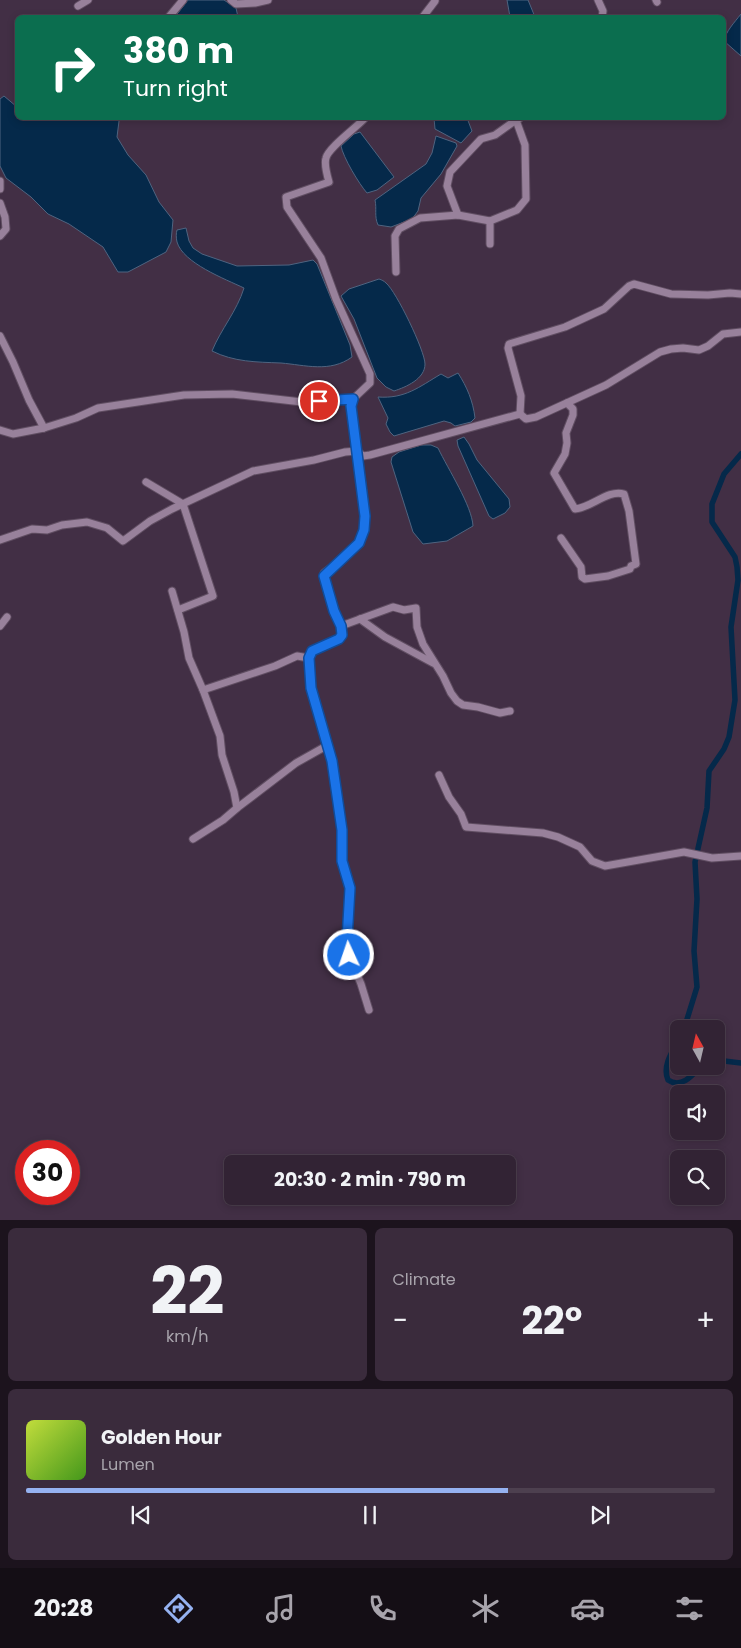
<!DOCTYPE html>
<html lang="en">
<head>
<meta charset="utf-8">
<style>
	:root { --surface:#322334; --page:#3a2b3c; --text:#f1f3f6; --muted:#a8a4ac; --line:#4d404f; --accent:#95b2f1 }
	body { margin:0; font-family:Poppins,sans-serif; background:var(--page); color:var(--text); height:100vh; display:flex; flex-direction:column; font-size:19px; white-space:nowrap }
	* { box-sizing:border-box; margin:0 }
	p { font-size:16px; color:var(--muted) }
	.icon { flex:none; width:28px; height:28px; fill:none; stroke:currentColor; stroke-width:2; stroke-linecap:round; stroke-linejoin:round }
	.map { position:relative; height:1220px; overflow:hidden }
	.sheet { display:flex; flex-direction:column; gap:8px; padding:8px; background:#1c131d; flex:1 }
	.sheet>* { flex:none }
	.top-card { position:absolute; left:15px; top:15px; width:711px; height:105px; border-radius:8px; box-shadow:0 2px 8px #0003,0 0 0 1px var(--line); background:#0b6e4f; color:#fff; overflow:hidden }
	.needle { width:32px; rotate:352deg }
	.fabs { position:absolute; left:670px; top:1020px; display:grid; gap:10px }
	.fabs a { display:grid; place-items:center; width:55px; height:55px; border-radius:8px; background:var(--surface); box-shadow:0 2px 8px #0003,0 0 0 1px var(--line); font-size:25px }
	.speed { position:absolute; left:15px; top:1140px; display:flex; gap:10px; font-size:25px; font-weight:700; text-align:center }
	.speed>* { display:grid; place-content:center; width:65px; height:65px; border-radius:50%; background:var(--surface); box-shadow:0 2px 8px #0003,0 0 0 1px var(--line); line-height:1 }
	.speed .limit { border:8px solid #d22; background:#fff; color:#111 }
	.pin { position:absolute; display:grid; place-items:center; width:42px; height:42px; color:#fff; margin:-21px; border:2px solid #fff; border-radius:50%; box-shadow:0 1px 5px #0007 }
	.me { position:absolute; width:55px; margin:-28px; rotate:357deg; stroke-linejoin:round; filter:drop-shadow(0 0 4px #0008) }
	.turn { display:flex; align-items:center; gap:18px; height:105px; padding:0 25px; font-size:22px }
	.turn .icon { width:65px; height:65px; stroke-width:2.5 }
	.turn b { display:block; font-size:35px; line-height:42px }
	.big { font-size:38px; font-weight:700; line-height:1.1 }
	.sheet .card { flex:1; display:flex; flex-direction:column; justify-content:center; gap:8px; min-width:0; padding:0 18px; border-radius:8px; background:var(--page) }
	.sheet .dial { align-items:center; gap:0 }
	.dial b { font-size:65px; line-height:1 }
	.song { display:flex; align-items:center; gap:15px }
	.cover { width:60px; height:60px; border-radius:8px; background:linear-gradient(135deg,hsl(70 70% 55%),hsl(100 70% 35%)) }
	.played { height:5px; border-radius:2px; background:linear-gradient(90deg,var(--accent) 70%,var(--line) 70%) }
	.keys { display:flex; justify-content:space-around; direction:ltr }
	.heat { display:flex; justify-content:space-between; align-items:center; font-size:28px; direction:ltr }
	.sheet .tiles { flex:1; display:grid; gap:8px; grid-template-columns:1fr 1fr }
	.card:last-child { grid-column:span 2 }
	.trip { position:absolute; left:224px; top:1155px; width:292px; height:50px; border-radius:8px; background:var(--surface); box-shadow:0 2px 8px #0003,0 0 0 1px var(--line); font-weight:700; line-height:50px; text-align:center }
	.tab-bar { display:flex; height:80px; justify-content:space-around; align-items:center; background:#140e15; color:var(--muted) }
	.tab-bar .icon { width:35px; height:35px }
	.tab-bar .active { color:var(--accent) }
	.tab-bar b { font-size:22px; color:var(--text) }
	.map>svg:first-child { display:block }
	.water { fill:#05294a; stroke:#4f6480 }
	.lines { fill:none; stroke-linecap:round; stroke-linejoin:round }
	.canal { stroke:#05294a; stroke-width:5.5 }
	.minor-casing { stroke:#604e62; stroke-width:9 }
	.minor { stroke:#98819b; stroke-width:7 }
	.route-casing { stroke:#114b97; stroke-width:12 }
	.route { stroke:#1a73e8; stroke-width:9 }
</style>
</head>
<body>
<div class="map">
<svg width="741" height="1221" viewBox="0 0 741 1221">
	<rect width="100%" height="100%" fill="#422f45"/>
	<g class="water">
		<path d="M188 0H224L236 8 238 17 174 18Z"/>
		<path d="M507 0H528L535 17H510Z"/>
		<path d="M741 14V56L724 41C726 31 734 23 741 14Z"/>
		<path d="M4 96 17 107 18 118H65L68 120 71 118H121L119 121 117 137 128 155 146 175 159 202 173 220 171 242 166 252 128 272H118L103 247 69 224 48 214 31 197 6 178 0 166V99Z"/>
		<path d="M434 118H467L472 131 461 143 435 129Z"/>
		<path d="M360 132 394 177 377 190 367 193C359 184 343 157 341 146L354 134Z"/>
		<path d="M436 136 456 143 457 146 441 174 421 198 418 211 412 219 391 227 378 225C374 216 377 209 375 200L426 164 432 153Z"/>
		<path d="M186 228 189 241 193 248 202 254 237 266 289 265 313 260 317 264 350 345 352 357C330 373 305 365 281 363 256 362 234 362 212 351 221 329 237 311 244 288 225 279 183 263 177 242 176 238 176 233 177 230Z"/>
		<path d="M379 279C382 280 384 281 386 283 396 291 425 351 425 364 425 379 406 387 394 391L386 387 377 378 354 319 341 296 349 289Z"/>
		<path d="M458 373C467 387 473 401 475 418L471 422 455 426 451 423 444 421 394 436 390 432 386 424 388 418 378 397C405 399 419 387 441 374L448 378Z"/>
		<path d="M464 437 469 444 477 460 509 499 510 507 505 513 493 519 489 516 458 446 457 440Z"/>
		<path d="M421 445H431L438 448C448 469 472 506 473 526L447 541 423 544 413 532 391 462 392 457 399 452Z"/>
	</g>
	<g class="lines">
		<g class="canal">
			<path d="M684 1029 697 987 694 951 697 899 695 862 707 808 709 771 724 749 729 737 735 700 731 627 738 580 737 567 735 557 712 522V504L724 474 741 454"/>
			<path d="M679 1040C672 1052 662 1066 668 1080 681 1089 692 1076 701 1066"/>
			<path d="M716 1060 741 1063"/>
		</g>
		<defs>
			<g id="minor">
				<path d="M231 0 236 4 255 3 268 0"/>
				<path d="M598 0 603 11 602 18"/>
				<path d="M656 0 657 2"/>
				<path d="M78 6 88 0"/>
				<path d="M168 18 183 0"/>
				<path d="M422 18 435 1"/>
				<path d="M0 181V189"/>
				<path d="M0 203 5 217 6 229 0 236"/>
				<path d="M458 215 447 186 450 172 481 139 495 135 516 120"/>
				<path d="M490 244V221L517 210 526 199 525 145 516 120 520 118"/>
				<path d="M396 272 395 236 399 229 420 218 458 215 490 221"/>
				<path d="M0 336 13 362 29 400 44 428"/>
				<path d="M520 414 526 419 536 417 606 385 660 352 671 349 683 348 699 350 708 346 723 334 741 332"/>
				<path d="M0 430 13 434 44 428 76 418 98 408 184 395 232 394 302 402 353 399"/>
				<path d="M146 482 183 504 213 596 178 610"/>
				<path d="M561 538 581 567 582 577 585 579 608 576 630 569 631 566 636 564 629 511 624 494C608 489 591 508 575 509L554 473 565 454 567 443 566 433 573 415V409L567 403"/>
				<path d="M0 540 32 529 47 530 62 525 87 522 107 528 123 541 150 521 172 509 253 471 314 460 345 452 357 451 351 406 353 399 370 383V374L336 299 321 258 287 207 286 197 329 182C327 175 324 164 326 158 328 148 357 127 365 118"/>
				<path d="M172 591 184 632 189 658 203 690 220 736 222 755 234 792 237 808 223 820 193 839"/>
				<path d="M360 619 385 637 433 663"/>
				<path d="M0 626 7 617"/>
				<path d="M341 626 393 607 404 610 416 608 417 627 423 644 443 676 451 693 457 701 463 705 478 707 500 713 510 711"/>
				<path d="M203 690 275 666 297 656 309 658"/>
				<path d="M439 775 449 797 461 814 466 827 543 833 558 837 580 847 592 861 605 866 684 852 712 858 741 856"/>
				<path d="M237 808 296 763 328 745"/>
				<path d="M369 1010 361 984 349 955 347 939 350 893 342 861V830L332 761 311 688 309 658 312 651 339 639 342 635 341 626 334 611 324 575V573C336 564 350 555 359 543 371 526 360 472 357 451L363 456 370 455 520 414 521 396 508 348 509 344 565 327 604 309 629 286 634 284 671 294 708 295 730 293 741 294"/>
			</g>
		</defs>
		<use href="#minor" class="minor-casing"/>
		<use href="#minor" class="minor"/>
	</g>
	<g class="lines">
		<defs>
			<path id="route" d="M319 401 353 399 351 406 365 516 364 530 359 543 324 576 334 611 341 626 342 635 339 639 312 651 309 658 311 688 332 761 342 830V861L350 888 347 940 349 955"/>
		</defs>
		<use href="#route" class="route-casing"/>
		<use href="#route" class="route"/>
	</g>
</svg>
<div class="fabs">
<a><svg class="needle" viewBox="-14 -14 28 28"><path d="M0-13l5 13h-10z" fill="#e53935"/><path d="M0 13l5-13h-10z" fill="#a8a4ac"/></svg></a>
<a><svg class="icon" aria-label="sound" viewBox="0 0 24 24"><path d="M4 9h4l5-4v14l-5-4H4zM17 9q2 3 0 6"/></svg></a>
<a><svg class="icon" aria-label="search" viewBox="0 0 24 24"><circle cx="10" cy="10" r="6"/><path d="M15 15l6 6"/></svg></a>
</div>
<div class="speed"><div class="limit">30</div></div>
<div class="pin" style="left:319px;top:401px;background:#d93025"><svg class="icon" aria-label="arrive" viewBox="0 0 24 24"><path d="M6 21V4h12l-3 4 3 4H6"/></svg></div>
<svg class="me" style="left:349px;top:955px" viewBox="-20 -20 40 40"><circle r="17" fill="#1a73e8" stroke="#fff" stroke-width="3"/><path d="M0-11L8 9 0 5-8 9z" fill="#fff"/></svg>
<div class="trip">20:30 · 2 min · 790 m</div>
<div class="top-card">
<div class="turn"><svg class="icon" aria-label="right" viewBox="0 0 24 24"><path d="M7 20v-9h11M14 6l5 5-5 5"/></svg><div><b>380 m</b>Turn right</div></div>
</div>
</div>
<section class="sheet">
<div class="tiles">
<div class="card dial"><b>22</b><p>km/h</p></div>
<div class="card"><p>Climate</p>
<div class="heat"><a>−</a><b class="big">22°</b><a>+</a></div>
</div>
<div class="card">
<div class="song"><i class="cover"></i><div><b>Golden Hour</b><p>Lumen</p></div></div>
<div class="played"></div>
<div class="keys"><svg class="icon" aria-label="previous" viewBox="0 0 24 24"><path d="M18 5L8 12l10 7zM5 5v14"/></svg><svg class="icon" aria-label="pause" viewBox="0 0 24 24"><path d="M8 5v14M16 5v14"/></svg><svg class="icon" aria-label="next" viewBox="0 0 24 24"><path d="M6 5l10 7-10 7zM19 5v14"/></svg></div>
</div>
</div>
</section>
<nav class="tab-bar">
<b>20:28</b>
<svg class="icon active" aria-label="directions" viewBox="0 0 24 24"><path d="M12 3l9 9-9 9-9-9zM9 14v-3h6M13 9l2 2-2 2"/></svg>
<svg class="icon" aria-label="music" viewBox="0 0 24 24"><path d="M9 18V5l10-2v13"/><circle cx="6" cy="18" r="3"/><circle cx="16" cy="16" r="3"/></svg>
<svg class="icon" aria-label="phone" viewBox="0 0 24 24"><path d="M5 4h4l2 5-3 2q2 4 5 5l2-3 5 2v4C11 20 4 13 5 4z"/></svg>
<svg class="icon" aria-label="climate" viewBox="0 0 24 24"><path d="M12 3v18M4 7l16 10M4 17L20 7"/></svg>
<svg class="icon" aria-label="car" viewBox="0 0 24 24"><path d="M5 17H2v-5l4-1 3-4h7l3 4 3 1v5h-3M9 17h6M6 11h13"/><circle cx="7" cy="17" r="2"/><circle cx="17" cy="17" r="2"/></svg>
<svg class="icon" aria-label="filters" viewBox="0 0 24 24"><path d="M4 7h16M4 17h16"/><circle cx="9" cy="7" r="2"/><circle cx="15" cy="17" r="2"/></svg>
</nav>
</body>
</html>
